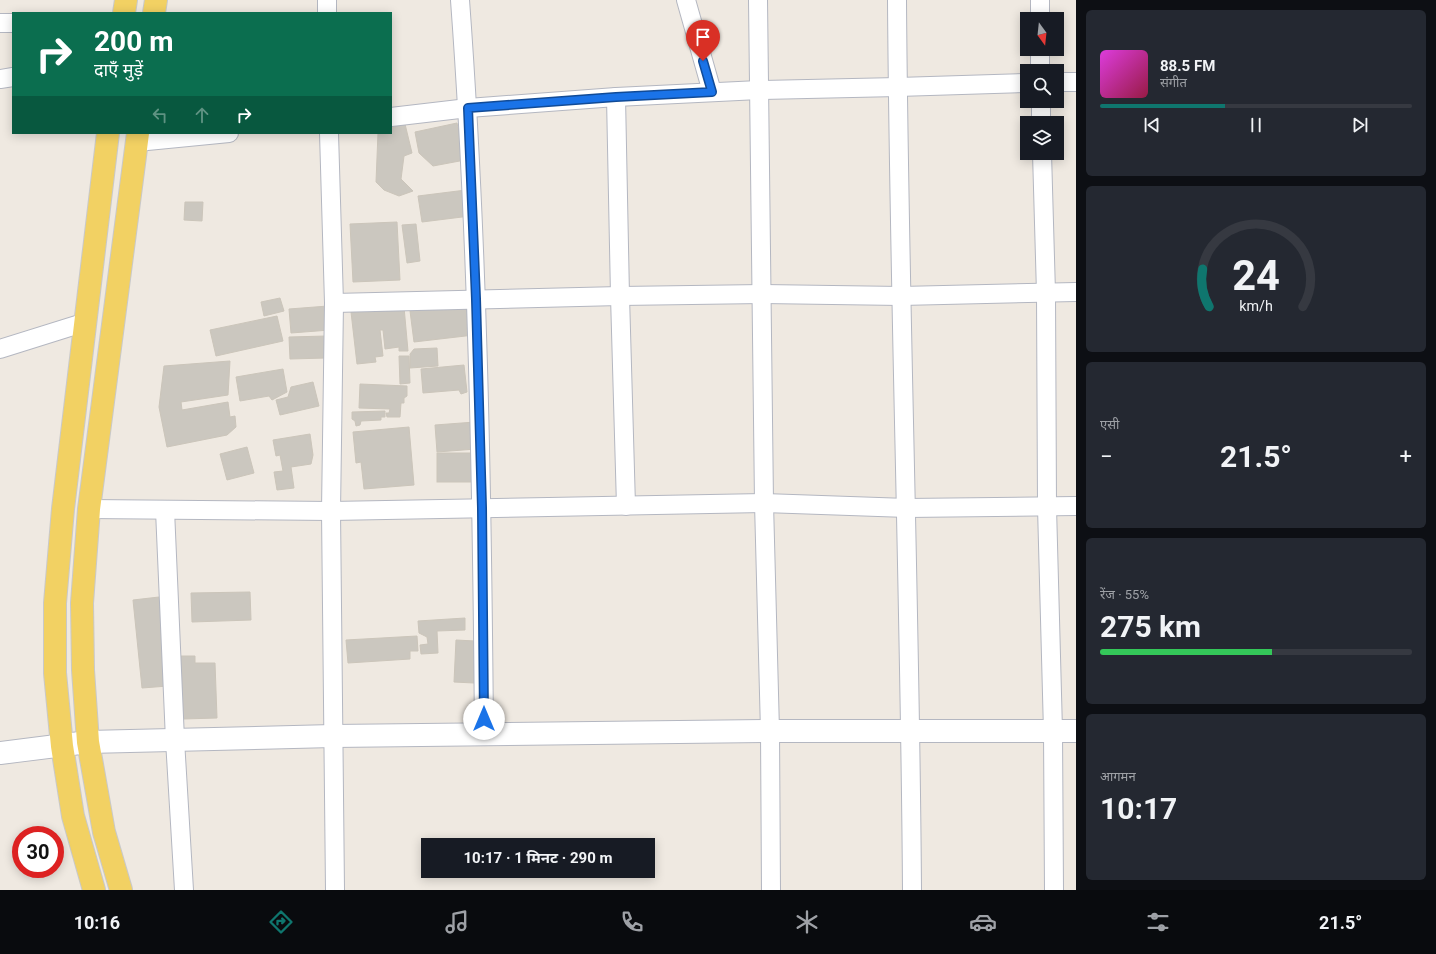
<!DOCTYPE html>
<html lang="hi">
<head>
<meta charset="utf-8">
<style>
	:root { --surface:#171b24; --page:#242831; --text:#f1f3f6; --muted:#9ea1a6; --line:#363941; --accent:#0f766e }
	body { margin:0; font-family:Roboto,"Noto Sans Devanagari",sans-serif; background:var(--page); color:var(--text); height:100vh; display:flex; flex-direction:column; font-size:15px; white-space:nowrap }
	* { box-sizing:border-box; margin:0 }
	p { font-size:13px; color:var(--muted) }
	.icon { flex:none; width:22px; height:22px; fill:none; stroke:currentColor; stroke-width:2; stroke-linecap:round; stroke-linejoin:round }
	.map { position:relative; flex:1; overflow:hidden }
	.side { display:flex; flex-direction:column; gap:10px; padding:10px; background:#0d0f14; width:360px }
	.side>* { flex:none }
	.banner { position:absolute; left:12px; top:12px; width:380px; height:122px; border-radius:0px; box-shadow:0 2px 10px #0003; background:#0b6e4f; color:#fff; overflow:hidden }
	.needle { width:26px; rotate:165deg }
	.controls { position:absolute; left:1020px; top:12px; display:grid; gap:8px }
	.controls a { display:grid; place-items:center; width:44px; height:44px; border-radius:0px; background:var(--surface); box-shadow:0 2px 10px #0003; font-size:20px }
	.speed { position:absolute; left:12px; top:826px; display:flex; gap:8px; font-size:20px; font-weight:700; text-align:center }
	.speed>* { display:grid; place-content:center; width:52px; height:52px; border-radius:50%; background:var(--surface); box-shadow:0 2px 10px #0003; line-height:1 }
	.speed .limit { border:6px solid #d22; background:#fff; color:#111 }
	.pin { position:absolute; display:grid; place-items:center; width:34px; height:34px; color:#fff; margin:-41px -17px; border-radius:50% 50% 50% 0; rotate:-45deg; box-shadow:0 0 4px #0007 }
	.pin .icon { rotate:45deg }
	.me { position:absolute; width:44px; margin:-22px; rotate:0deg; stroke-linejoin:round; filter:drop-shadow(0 0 3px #0008) }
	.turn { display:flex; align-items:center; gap:14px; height:84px; padding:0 16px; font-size:18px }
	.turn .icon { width:52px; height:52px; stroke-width:2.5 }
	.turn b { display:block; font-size:28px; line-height:34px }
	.lanes { display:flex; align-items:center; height:38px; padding:0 16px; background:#0003; justify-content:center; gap:20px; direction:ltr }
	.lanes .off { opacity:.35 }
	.big { font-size:30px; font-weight:700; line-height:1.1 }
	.side .card { flex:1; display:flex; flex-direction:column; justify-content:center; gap:6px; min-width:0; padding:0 14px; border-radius:6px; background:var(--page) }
	.side .dial { align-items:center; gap:0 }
	.dial svg { height:104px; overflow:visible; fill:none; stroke:var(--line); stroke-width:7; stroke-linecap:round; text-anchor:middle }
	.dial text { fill:var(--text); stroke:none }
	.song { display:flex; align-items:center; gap:12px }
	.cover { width:48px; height:48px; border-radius:6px; background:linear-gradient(135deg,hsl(300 70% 55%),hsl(340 70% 35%)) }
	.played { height:4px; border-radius:2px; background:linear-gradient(90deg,var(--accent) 40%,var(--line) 40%) }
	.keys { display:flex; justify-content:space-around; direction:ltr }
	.heat { display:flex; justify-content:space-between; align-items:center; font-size:22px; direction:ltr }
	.charge { height:6px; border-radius:3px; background:linear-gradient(90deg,#34c759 55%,var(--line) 0) }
	.trip { position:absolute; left:421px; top:838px; width:234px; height:40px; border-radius:0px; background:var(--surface); box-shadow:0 2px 10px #0003; font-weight:700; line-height:40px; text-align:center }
	.menu { display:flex; height:64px; justify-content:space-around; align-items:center; background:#090b0e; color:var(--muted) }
	.menu .icon { width:28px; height:28px }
	.menu .selected { color:var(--accent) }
	.menu b { font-size:18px; color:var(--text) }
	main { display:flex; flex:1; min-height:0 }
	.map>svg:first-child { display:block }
	.building { fill:#cbc7bf; stroke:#cbc5ba }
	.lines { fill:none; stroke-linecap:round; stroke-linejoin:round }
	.street-casing { stroke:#b4b7c1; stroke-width:20 }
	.secondary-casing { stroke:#b4b7c1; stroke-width:24 }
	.primary-casing { stroke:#c9c9c9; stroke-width:24 }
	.street { stroke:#fff; stroke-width:18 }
	.secondary { stroke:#fff; stroke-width:22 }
	.primary { stroke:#f2d163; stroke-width:22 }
	.route-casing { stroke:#114b97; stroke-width:10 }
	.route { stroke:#1a73e8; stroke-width:7 }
</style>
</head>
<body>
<main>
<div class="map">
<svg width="1076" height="890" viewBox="0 0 1076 890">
	<rect width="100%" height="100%" fill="#efe9e1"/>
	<g class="building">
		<path d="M457 123 465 160 433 166 419 153 415 132Z"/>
		<path d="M405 124 412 153 404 156 401 179 413 191 399 196 384 190 376 182 378 133H391V128Z"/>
		<path d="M466 190 470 216 422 222 418 196Z"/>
		<path d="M185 202H203L202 221 184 220Z"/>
		<path d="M397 222 400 280 353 282 350 224Z"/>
		<path d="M416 224 420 261 407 263 402 225Z"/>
		<path d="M280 298 284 311 264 316 261 302Z"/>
		<path d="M470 304 474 335 414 342 410 311Z"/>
		<path d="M328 306 330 330 291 333 289 309Z"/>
		<path d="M404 307 408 351H399V347L385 349 383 330H380L383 356 375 357 376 362 357 364 351 312Z"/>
		<path d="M277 316 283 341 216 356 210 330Z"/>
		<path d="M326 336V358L290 359 289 337Z"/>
		<path d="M437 348 438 366 410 368V354L414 349Z"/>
		<path d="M399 356H409L410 383 400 384Z"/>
		<path d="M230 361 228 395 181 402 182 410 228 402 230 417 235 416 236 427 227 435 167 447 159 407 164 366Z"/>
		<path d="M464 365 467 392 461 394 459 390 423 393 421 369Z"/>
		<path d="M283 369 287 392 272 400 269 396 240 401 236 377Z"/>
		<path d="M313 382 319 406 280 415 276 400 288 397 291 387Z"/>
		<path d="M360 384 407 386V396L404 398V403H401L400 417H387L386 413H389L390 409 359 408Z"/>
		<path d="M385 411V417H381V420L361 421 360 425 356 426 355 421 352 419V412Z"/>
		<path d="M475 422 476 449 437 452 435 425Z"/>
		<path d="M409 427 414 485 364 489 361 462 356 463 353 432Z"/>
		<path d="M310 434 313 455 311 464 291 467 294 488 277 490 274 472 283 471 280 455 276 456 273 440Z"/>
		<path d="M247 447 254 473 227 480 220 454Z"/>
		<rect x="437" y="453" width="38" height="29"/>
		<path d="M250 592 251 620 192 622 191 593Z"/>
		<path d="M159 597 168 686 142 688 133 600Z"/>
		<path d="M465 618V630L437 631 438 653 421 654 420 645 428 644 427 637 419 633 418 621Z"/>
		<path d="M417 636 418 651H410V659L348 663 346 640Z"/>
		<path d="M456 640 475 641 474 683 454 682Z"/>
		<path d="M181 656H195V663H215L217 718 183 719Z"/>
	</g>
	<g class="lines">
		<defs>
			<g id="street">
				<path d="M327 0V13"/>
				<path d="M460 0C478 244 482 489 484 734"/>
				<path d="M686 0 712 92"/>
				<path d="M758 0 764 503 770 731 771 890"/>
				<path d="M897 0C899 297 910 593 912 890"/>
				<path d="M1040 0V19"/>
				<path d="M0 23H13"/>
				<path d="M1040 49V71"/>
				<path d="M0 79 13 77"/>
				<path d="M1057 82H1076"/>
				<path d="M616 97 620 296 626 506"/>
				<path d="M1041 101V123"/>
				<path d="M391 117 468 108 616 97 759 90 898 87 1027 83"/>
				<path d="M329 133 334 303 331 511 335 890"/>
				<path d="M137 142 229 133"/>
				<path d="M1042 153 1046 293 1047 507 1053 731 1054 890"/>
				<path d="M334 303 620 296 763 294 901 296 1076 292"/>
				<path d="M0 349 86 322"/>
				<path d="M89 509 331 511 764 503 907 508 1076 506"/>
				<path d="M165 510 175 740 184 890"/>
			</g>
			<path id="secondary" d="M0 753 88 742 333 736 770 731H1076"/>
			<g id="primary">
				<path d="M124 13 126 0"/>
				<path d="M154 13 156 0"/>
				<path d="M94 890 73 816 62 746 55 673V603L63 509 108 133"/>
				<path d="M121 890 104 832 88 742 83 670 82 603 89 509 138 133"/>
			</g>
		</defs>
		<use href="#street" class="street-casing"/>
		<use href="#secondary" class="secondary-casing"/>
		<use href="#primary" class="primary-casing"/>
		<use href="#street" class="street"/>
		<use href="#secondary" class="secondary"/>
		<use href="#primary" class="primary"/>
	</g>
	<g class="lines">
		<defs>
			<path id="route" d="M484 719 482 508 476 299 468 108 616 97 712 92 703 61"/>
		</defs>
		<use href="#route" class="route-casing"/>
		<use href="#route" class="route"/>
	</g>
</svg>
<div class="controls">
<a><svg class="needle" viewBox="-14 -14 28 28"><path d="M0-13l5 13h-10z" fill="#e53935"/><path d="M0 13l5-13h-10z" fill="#9ea1a6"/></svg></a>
<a><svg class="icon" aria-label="search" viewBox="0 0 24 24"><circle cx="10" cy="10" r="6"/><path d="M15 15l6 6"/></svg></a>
<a><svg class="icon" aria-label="layers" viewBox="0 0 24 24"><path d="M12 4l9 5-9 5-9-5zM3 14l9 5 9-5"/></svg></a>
</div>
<div class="speed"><div class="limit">30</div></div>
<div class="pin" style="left:703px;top:61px;background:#d93025"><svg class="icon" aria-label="arrive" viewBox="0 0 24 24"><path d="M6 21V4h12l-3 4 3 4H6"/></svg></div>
<svg class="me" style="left:484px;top:719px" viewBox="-20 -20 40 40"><circle r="19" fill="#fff"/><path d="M0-13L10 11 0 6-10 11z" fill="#1a73e8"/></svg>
<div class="trip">10:17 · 1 मिनट · 290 m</div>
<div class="banner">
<div class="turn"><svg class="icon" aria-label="right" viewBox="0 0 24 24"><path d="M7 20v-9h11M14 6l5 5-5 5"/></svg><div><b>200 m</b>दाएँ मुड़ें</div></div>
<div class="lanes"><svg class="icon off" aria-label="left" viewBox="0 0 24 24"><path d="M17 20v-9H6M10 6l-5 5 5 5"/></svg><svg class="icon off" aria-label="ahead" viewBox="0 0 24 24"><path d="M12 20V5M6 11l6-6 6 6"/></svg><svg class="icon" aria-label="right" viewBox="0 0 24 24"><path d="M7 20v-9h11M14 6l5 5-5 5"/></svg></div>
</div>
</div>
<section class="side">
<div class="card">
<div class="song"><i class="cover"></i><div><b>88.5 FM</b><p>संगीत</p></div></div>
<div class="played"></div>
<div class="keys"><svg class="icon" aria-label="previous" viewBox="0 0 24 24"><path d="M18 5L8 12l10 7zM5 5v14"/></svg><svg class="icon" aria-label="pause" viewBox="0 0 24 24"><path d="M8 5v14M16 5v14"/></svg><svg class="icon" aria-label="next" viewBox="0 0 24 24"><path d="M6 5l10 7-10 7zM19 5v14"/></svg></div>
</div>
<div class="card dial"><svg viewBox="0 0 100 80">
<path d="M14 69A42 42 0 1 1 86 69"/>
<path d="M14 69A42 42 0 0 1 9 40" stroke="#0f766e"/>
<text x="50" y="56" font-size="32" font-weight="700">24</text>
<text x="50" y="72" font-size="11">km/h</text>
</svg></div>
<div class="card"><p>एसी</p>
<div class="heat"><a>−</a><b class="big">21.5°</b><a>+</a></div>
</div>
<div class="card"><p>रेंज · 55%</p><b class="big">275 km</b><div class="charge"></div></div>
<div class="card"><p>आगमन</p><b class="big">10:17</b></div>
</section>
</main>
<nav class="menu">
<b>10:16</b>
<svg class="icon selected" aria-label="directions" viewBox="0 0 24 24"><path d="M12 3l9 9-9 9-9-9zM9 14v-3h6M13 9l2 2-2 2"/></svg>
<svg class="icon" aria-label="music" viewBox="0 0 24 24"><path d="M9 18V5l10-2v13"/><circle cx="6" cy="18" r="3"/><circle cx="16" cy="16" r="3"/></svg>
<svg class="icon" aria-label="phone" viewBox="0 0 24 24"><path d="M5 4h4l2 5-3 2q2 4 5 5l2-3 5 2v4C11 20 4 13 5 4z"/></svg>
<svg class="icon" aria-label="climate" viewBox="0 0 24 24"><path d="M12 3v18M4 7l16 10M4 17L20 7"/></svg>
<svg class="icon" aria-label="car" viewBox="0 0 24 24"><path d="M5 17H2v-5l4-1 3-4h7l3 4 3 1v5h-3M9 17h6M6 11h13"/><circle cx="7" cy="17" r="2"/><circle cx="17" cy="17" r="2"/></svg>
<svg class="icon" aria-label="filters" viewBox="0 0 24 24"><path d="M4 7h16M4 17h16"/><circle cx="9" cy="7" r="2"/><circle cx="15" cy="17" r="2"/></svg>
<b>21.5°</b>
</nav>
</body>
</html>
